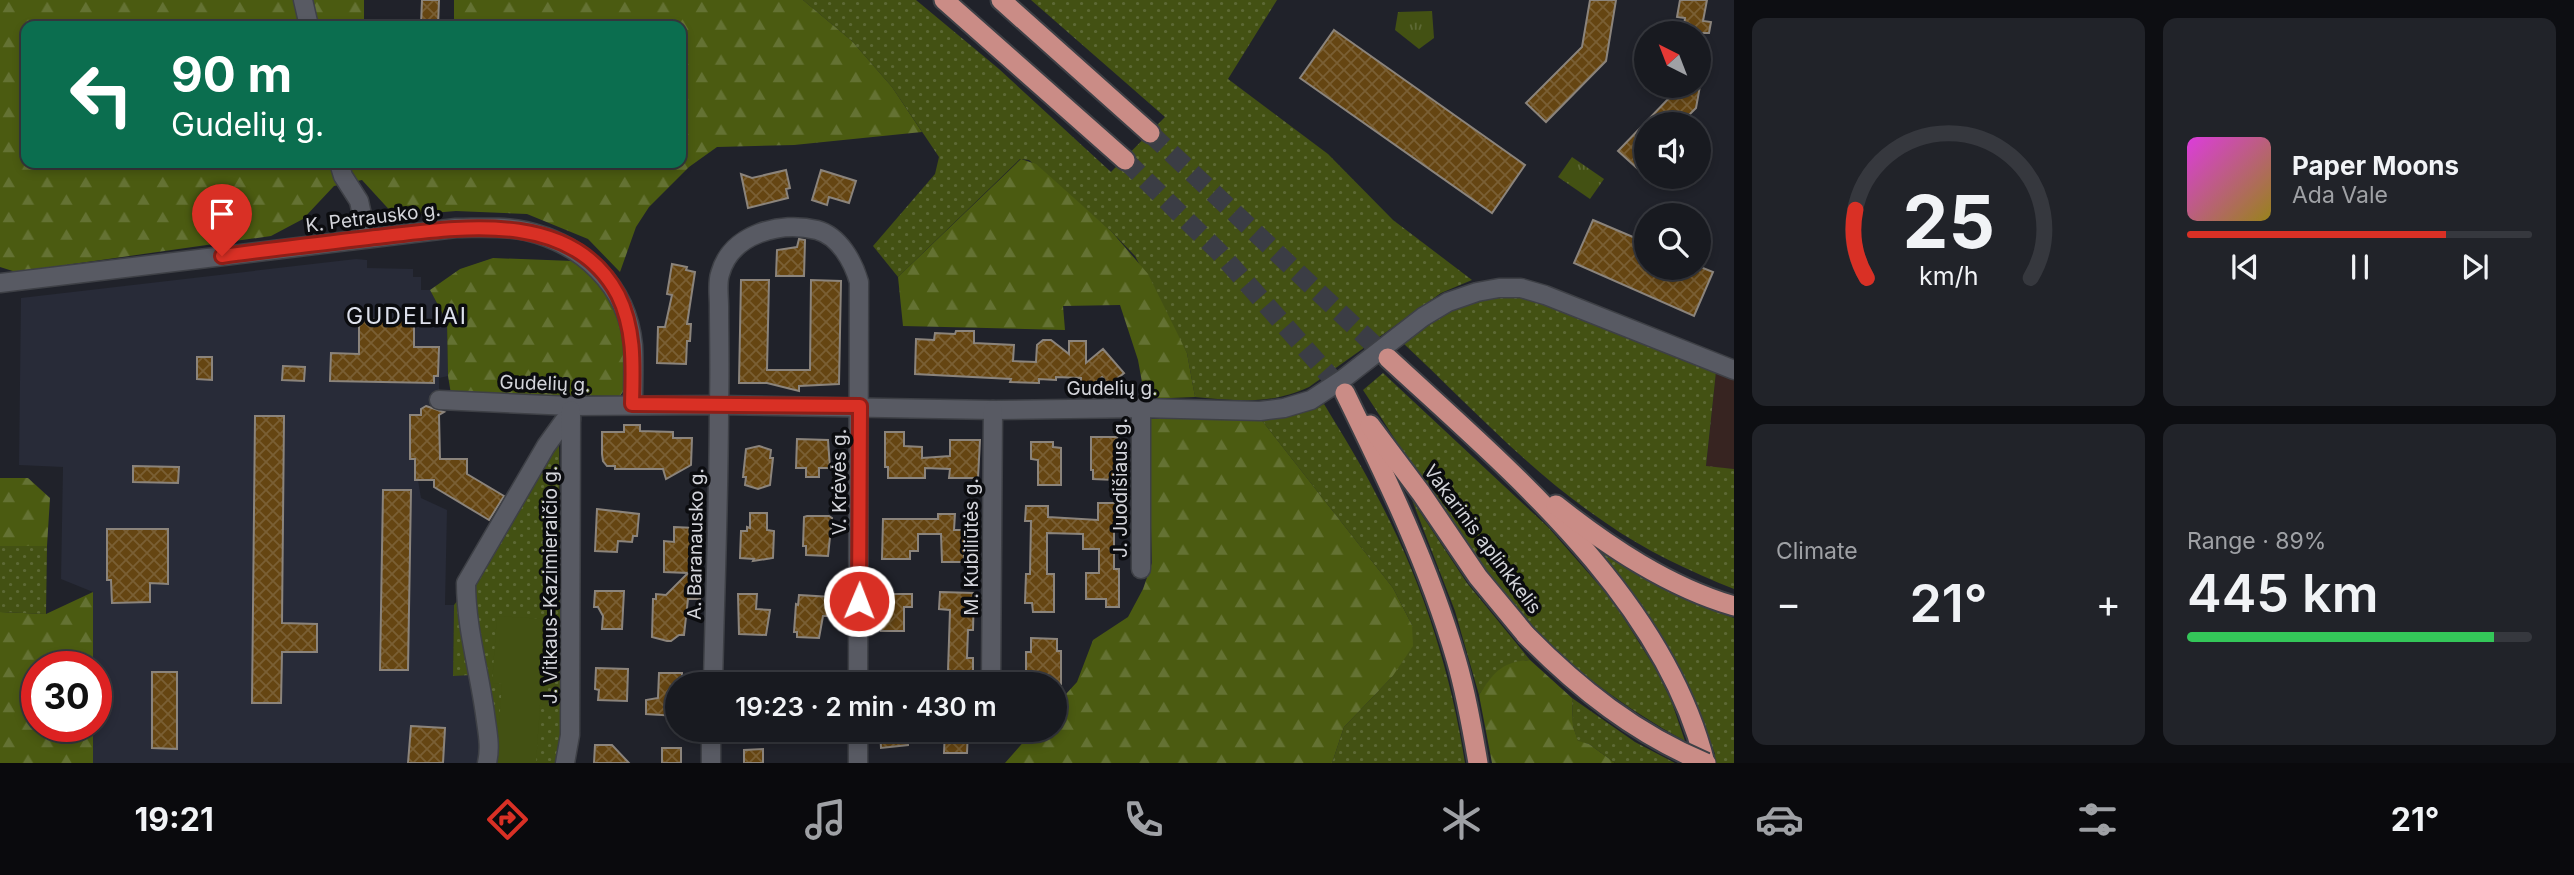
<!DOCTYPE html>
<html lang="en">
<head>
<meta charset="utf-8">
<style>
	:root { --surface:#181a20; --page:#212329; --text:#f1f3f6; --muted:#9fa1a5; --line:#36383e; --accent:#d93025 }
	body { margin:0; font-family:Inter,sans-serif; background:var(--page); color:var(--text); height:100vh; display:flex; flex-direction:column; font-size:26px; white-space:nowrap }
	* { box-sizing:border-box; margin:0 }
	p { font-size:23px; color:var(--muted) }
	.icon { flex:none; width:38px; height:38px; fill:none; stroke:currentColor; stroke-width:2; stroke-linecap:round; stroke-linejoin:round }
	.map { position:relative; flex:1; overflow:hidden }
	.sheet { display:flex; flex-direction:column; gap:18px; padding:18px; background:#0d0e12; width:840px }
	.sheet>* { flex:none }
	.banner { position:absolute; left:21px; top:21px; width:665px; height:147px; border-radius:14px; box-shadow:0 4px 10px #0003,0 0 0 2px var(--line); background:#0b6e4f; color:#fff; overflow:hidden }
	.needle { width:46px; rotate:318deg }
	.fabs { position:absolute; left:1634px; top:21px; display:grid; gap:14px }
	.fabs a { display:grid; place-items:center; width:77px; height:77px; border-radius:50%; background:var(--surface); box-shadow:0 4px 10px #0003,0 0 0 2px var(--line); font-size:35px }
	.speed { position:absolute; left:21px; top:651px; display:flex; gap:14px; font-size:35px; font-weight:700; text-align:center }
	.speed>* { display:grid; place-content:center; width:91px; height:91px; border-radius:50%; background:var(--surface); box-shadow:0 4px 10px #0003,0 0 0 2px var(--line); line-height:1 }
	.speed .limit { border:10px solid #d22; background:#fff; color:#111 }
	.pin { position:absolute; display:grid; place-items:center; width:60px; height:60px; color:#fff; margin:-72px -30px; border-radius:50% 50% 50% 0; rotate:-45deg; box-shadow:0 0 7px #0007 }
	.pin .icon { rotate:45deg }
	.me { position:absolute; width:77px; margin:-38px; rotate:1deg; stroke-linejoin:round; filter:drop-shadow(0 0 5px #0008) }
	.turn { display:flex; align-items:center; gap:24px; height:147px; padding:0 35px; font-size:32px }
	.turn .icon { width:91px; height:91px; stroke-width:2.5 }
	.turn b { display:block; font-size:49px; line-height:60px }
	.big { font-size:52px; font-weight:600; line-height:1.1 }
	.sheet .card { flex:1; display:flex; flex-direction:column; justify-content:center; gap:10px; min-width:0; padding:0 24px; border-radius:14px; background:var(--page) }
	.sheet .dial { align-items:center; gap:0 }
	.dial svg { height:182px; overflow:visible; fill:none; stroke:var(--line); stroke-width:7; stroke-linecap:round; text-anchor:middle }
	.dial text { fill:var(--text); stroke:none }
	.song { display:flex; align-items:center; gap:21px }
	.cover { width:84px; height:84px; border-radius:10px; background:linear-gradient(135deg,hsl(300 70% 55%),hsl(50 70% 35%)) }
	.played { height:7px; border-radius:4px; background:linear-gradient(90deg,var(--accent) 75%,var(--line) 75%) }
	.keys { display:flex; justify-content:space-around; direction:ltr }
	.heat { display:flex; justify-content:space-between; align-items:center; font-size:38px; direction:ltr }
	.charge { height:10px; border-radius:5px; background:linear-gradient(90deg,#34c759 89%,var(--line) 0) }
	.sheet .tiles { flex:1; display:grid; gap:18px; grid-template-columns:repeat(2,1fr) }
	.trip { position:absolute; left:665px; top:672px; width:402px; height:70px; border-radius:35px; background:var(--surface); box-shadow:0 4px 10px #0003,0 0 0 2px var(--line); font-weight:600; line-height:70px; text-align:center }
	.dock { display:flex; height:112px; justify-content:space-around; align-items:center; background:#0a0a0d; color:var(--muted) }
	.dock .icon { width:49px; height:49px }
	.dock .on { color:var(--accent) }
	.dock b { font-size:32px; color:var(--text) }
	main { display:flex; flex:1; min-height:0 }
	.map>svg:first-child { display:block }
	.commercial { fill:#372421 }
	.built { fill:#282b38 }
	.grass { fill:url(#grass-dots) }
	.forest { fill:url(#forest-firs) }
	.park { fill:url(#park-tufts) }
	.pitch { fill:#435113 }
	.building { fill:url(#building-cross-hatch); stroke:#8b847c; stroke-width:2 }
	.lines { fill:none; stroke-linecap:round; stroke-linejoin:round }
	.trunk-tunnel { stroke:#3b3d45; stroke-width:19; stroke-dasharray:19 10; stroke-linecap:butt }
	.minor-casing { stroke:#3e4046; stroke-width:21 }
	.trunk-casing { stroke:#3e4046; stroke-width:23 }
	.minor { stroke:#585a63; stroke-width:18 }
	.trunk { stroke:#ca8c86; stroke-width:19 }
	.trunk-bridge-casing { stroke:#3e4046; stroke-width:23; stroke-linecap:butt }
	.trunk-bridge { stroke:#ca8c86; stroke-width:19 }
	.route-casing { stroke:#8d1f18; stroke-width:18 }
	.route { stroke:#d93025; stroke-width:12 }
	.labels { text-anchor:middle; stroke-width:7; stroke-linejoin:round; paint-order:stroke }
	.street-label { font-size:19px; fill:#d4d5db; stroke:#0b0c0f }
	.quarter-label { font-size:23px; letter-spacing:2px; fill:#dee1ec; stroke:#0b0c0f }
</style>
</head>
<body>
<main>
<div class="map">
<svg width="1734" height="763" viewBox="0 0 1734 763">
	<defs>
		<pattern id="grass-dots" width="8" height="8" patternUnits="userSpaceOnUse" patternTransform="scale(1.75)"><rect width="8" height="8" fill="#435113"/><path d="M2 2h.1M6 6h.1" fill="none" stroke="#5d6935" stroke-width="1.8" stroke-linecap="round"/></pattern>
		<pattern id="forest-firs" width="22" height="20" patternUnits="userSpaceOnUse" patternTransform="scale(1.75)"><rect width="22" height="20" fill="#4b5b11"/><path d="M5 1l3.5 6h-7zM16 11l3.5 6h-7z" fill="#647233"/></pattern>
		<pattern id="park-tufts" width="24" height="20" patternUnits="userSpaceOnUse" patternTransform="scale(1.75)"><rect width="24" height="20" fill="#435113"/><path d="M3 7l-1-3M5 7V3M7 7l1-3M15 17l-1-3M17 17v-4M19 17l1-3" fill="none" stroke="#5d6935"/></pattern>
		<pattern id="building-cross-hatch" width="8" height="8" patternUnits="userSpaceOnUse" patternTransform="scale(1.75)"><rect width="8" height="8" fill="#654512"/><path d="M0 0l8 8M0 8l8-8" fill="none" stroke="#7a5f34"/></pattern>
	</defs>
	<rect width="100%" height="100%" fill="#20222a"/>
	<path class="commercial" d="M1716 372 1734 379V469L1706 467Z"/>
	<path class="built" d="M356 259 367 260V268L413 269V277H421V290H430L447 322 448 376 439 378V406H426L421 409V413L425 415H410V458L420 459 418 480 421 498 447 510 445 605H454L453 675H471L481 759 479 763H93V726H96V667H93V592L61 579 63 467 19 465 21 298Z"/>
	<g class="grass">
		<path d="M803 0H916L999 69 1111 172 1165 117 1031 0H1277L1228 79 1328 154 1393 220 1472 280 1441 293 1309 387C1269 405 1238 401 1195 397L1187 353 1135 256 1112 232 1029 160 1020 159 898 277 873 246 935 174 939 157 892 87 852 41Z"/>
		<path d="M1500 296 1524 297 1549 304 1716 372 1706 466 1734 469V589C1689 571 1646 551 1606 523 1531 473 1468 404 1403 343 1438 316 1456 304 1500 296Z"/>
		<path d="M1383 373 1548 527 1613 601 1655 668 1671 700 1685 741C1610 700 1542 647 1490 580 1443 520 1405 453 1363 390Z"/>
		<path d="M1324 404C1342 434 1361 464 1377 496 1421 578 1451 671 1465 763H1332L1344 727 1392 677 1412 625 1393 588 1260 418 1293 415Z"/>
		<path d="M559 437 561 739 556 763H479L481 759 471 675 453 676 454 605 472 582Z"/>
		<path d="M1412 500 1467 583 1530 660C1505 662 1493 674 1479 695L1455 611Z"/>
		<path d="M0 546H47L46 614 0 612Z"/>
		<path d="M1598 550C1642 576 1685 601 1734 618V763H1706L1715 754C1695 704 1674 654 1644 610 1630 589 1613 570 1598 550Z"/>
		<path d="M1572 698 1635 742 1675 763H1615L1589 744 1578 742 1573 726Z"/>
	</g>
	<g class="forest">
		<path d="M0 0H364V26H26V163H681V26H454V0H803L852 41 892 87 922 132 794 145 717 147 689 167 649 207 636 227 620 272 588 239 527 214 456 211 395 216 362 180 334 186 303 219 271 236 16 272 0 267Z"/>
		<path d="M1021 159 1036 164 1112 232 1148 274 1187 353 1195 397 1145 399 1138 360 1120 305 1063 306 1065 330 903 326 898 277Z"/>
		<path d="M493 258 573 261 593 277 615 307 623 336 625 389 620 396 451 394 448 376 447 322 430 290 460 269Z"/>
		<path d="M1260 418 1393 588 1412 625 1413 646 1392 677 1344 727 1332 763H1005L1034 730H1055V706L1077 682 1093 640 1128 617 1143 589 1152 563 1148 419Z"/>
		<path d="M0 478H28L50 498 47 546H0Z"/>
		<path d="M93 592V667H37V726H93V763H0V612L46 614Z"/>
		<path d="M1530 660 1572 698 1573 726 1578 741 1589 744 1615 763H1492L1479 695C1494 672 1502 662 1530 660Z"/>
	</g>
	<g class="park">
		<path d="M1432 11 1434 38 1419 49 1395 30 1398 12Z"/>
		<path d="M1572 157 1604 179 1590 199 1558 177Z"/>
	</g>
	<path class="pitch" d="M497 616 546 619 536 763H496L502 684 492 683Z"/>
	<g class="building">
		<path d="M422 0H439L438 26H421Z"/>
		<path d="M1590 0H1616L1606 61 1546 122 1526 103 1582 47Z"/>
		<path d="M1680 0H1707L1703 21 1711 22 1709 33H1683L1685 18 1677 17Z"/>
		<path d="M1334 30 1525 165 1492 213 1300 78Z"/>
		<path d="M1674 86H1700L1696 108 1680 124H1647V159L1638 169 1618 151 1673 94Z"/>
		<path d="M786 170 790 188 786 189 788 198 748 208 741 174 752 178Z"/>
		<path d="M821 170 856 181 849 203 829 197 827 205 812 200Z"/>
		<path d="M1593 220 1647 243V268H1703L1713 272 1694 316 1574 263Z"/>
		<path d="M799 239 805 240 804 276H776L777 250 797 247Z"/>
		<path d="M672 264 687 267 686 270 695 272 687 324H691L690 341H687L686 364 657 363 658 327H665L672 295 667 294Z"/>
		<path d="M741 280H769L767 370H810L811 280 841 281 839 384 799 386V391L767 383H739Z"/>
		<path d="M359 319 414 320V347H439L438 376H434V383L330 381 331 353 359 354Z"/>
		<path d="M956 331H974V343L1014 345 1013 361 1036 362 1037 345 1043 340H1051L1069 354V341H1086V363L1103 349 1124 373 1109 385 1102 377 1095 383H1081V378L1056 377V380L1039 379V383L1010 382 1011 379 915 374 916 339 934 340 935 333 955 334Z"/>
		<path d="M197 357H212V380L197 379Z"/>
		<path d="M283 366 305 367 304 381 282 380Z"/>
		<path d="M426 406 444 412 439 415 440 459H467V474L504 496 489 520 434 487V480H415V459H410V415H421V409Z"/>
		<path d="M255 416H284L282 623 317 624V652H282L281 703H252Z"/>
		<path d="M624 425H640V431L673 432V438H692L691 465 666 479 663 469H615V466H607L603 461 602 454V432H624Z"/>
		<path d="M885 432H904V446L922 447V458L950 456V440H980L978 478H949L950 469 925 468V478H888V467H885Z"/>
		<path d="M1091 437H1117L1123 455 1122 468H1117L1116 480 1093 479V470H1091Z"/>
		<path d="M797 439 828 440 830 468H819V477H806V468H796Z"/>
		<path d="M1031 442H1053V447L1061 448V485H1038V460L1031 459Z"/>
		<path d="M759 446 771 450 770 458H773L770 485 758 489 745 485 746 477H743L746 449Z"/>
		<path d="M133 466 179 467 178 483 133 482Z"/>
		<path d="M383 490H411L408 670H380Z"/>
		<path d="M1098 503H1118V529H1114V569H1119V607H1106V599H1086V573H1099V549H1083V534L1047 533V574H1054V612H1033L1032 603H1025L1026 574H1030L1031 521H1025L1026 506H1048V517L1098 520Z"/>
		<path d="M597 509 639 514 637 536H633L632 542 618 541 617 552 595 551Z"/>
		<path d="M750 513H767V530L774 531 773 558 753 561 754 559 740 558 741 531H747V527L750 528Z"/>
		<path d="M938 514H955L954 530H971L970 554H964V562H942L941 534H918V551H910V559H882L883 519H938Z"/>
		<path d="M807 516H829L832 518 828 556 806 555V546H803L804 517Z"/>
		<path d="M674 527 695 528 692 588H701L700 599H688L684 635H679L671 641H667L652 637 653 599H656V594L666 595 688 573 664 572V541L674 542Z"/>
		<path d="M107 529H168V584L150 583V602L112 603 111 580H107Z"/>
		<path d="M595 591H624L622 629H602L603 616 598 607H594Z"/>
		<path d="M940 592 974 593 973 630H968L967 658H973V684H942V671H948L950 610 939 609Z"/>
		<path d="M738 594H757L756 609 770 610 766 635 739 634Z"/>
		<path d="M881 594H912V607H904V631H881Z"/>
		<path d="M799 595 832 597 831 616H823L819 638 797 637V632H794L796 604 798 605Z"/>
		<path d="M1031 638 1057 639V651H1061V684H1031V675H1026V652H1031Z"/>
		<path d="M596 668 628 669 627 701 598 700 599 690 595 689Z"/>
		<path d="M736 671 757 672V684H737Z"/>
		<path d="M152 672H177V749L152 748Z"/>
		<path d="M659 673H682V684H677V716L646 714V700L658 698Z"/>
		<path d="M411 726 445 728 443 763H408Z"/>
		<path d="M880 730H908V745L881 748Z"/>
		<path d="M945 730H968L967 753H944Z"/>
		<path d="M595 745H612L629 763H594Z"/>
		<rect x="662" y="748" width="19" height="15"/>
		<path d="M763 749V763H744V750Z"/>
	</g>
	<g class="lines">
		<g class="trunk-tunnel">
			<path d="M1150 133 1388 358"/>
			<path d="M1125 160 1219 252 1345 393"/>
		</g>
		<defs>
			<g id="minor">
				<path d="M303 0 309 26"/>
				<path d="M339 163 343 176 359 201 367 238"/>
				<path d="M0 283 456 228C479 228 503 226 526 231 582 244 627 285 633 345 634 364 633 385 633 404"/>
				<path d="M439 400 571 406 719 405 993 410 1141 408 1260 411 1284 408 1311 400 1343 379 1423 317 1448 302 1477 292 1499 288H1521L1545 295 1734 370"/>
				<path d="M1141 408V569"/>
				<path d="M713 684C715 590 719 496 719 402 720 370 719 338 719 306 719 296 717 283 720 274 731 233 781 221 817 230 839 236 853 261 859 282L858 684"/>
				<path d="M991 684 993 410"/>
				<path d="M487 763C491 746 487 730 485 714 479 670 466 627 466 583L546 446 564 421 571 419"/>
				<path d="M565 763 570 735 571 410"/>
				<path d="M711 763V730"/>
				<path d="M858 763V730"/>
			</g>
			<g id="trunk">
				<path d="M944 0 1125 160"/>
				<path d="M1001 0 1150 133"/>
				<path d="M1388 358C1508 469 1664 597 1705 763"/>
				<path d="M1345 393C1387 479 1429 566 1456 659 1466 693 1472 728 1478 763"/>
				<path d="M1370 425 1421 493 1478 577 1526 635"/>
				<path d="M1556 505C1609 547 1669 587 1734 606"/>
			</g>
		</defs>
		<use href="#minor" class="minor-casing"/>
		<use href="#trunk" class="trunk-casing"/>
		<use href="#minor" class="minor"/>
		<use href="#trunk" class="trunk"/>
		<defs>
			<path id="trunk-bridge" d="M1526 635C1579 689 1636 734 1706 763"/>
		</defs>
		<use href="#trunk-bridge" class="trunk-bridge-casing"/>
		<use href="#trunk-bridge" class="trunk-bridge"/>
	</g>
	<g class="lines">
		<defs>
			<path id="route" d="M222 256C273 249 325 243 376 237 455 228 572 207 618 295 635 329 633 367 632 404L860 406 859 601"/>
		</defs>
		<use href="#route" class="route-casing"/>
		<use href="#route" class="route"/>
	</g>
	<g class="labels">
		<g class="street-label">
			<text transform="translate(373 217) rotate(-7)" y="7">K. Petrausko g.</text>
			<text transform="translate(545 383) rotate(2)" y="7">Gudelių g.</text>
			<text x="1112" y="395">Gudelių g.</text>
			<text transform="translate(839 482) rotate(-90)" y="7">V. Krėvės g.</text>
			<text transform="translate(1120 488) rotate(-90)" y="7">J. Juodišiaus g.</text>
			<text transform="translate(1483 539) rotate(53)" y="7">Vakarinis aplinkkelis</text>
			<text transform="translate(695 544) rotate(-89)" y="7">A. Baranausko g.</text>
			<text transform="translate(971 547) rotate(-90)" y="7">M. Kubiliūtės g.</text>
			<text transform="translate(550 585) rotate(-90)" y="7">J. Vitkaus-Kazimieraičio g.</text>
		</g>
		<g class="quarter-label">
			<text x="407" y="324">GUDELIAI</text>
		</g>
	</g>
</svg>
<div class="fabs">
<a><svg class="needle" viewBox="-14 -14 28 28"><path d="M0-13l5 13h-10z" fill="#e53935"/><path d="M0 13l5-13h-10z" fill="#9fa1a5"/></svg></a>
<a><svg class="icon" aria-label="sound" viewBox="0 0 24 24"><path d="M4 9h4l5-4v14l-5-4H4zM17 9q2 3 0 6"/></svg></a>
<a><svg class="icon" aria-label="search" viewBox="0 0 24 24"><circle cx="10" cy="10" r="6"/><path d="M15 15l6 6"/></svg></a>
</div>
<div class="speed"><div class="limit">30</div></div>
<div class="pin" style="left:222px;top:256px;background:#d93025"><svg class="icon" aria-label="arrive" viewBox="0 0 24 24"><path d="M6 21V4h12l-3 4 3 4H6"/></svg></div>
<svg class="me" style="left:859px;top:601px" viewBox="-20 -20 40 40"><circle r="17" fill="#d93025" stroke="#fff" stroke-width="3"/><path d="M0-11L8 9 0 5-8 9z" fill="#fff"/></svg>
<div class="trip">19:23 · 2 min · 430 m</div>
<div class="banner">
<div class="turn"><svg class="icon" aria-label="left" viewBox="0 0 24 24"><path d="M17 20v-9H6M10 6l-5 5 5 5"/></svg><div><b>90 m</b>Gudelių g.</div></div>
</div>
</div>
<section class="sheet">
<div class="tiles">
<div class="card dial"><svg viewBox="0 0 100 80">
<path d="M14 69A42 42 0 1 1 86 69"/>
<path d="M14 69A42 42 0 0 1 9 39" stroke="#d93025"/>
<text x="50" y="56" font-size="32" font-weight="700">25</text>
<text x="50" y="72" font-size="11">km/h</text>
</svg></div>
<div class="card">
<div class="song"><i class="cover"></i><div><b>Paper Moons</b><p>Ada Vale</p></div></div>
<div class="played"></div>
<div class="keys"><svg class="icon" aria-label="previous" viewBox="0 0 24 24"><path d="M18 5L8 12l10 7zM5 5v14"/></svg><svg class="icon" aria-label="pause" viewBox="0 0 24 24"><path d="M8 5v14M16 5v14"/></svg><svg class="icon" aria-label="next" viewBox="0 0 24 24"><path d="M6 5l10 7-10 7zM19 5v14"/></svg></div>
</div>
<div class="card"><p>Climate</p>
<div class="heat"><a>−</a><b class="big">21°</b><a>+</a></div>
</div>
<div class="card"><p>Range · 89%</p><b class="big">445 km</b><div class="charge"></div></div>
</div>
</section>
</main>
<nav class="dock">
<b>19:21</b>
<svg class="icon on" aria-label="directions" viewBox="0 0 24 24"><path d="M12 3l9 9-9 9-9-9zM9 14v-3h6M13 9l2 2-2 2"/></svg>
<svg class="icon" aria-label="music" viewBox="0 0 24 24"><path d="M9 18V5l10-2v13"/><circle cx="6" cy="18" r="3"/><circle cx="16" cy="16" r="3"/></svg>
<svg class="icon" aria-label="phone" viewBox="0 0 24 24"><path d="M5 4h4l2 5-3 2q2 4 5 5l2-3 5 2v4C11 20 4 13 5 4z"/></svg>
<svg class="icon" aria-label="climate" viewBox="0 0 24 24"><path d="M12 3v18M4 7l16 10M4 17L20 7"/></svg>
<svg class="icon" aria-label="car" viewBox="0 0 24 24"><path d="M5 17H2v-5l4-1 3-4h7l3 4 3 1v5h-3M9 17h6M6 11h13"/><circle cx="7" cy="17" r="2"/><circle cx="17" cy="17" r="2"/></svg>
<svg class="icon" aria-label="filters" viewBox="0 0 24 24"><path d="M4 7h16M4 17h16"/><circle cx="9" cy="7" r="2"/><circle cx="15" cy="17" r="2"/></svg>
<b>21°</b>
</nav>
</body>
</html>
